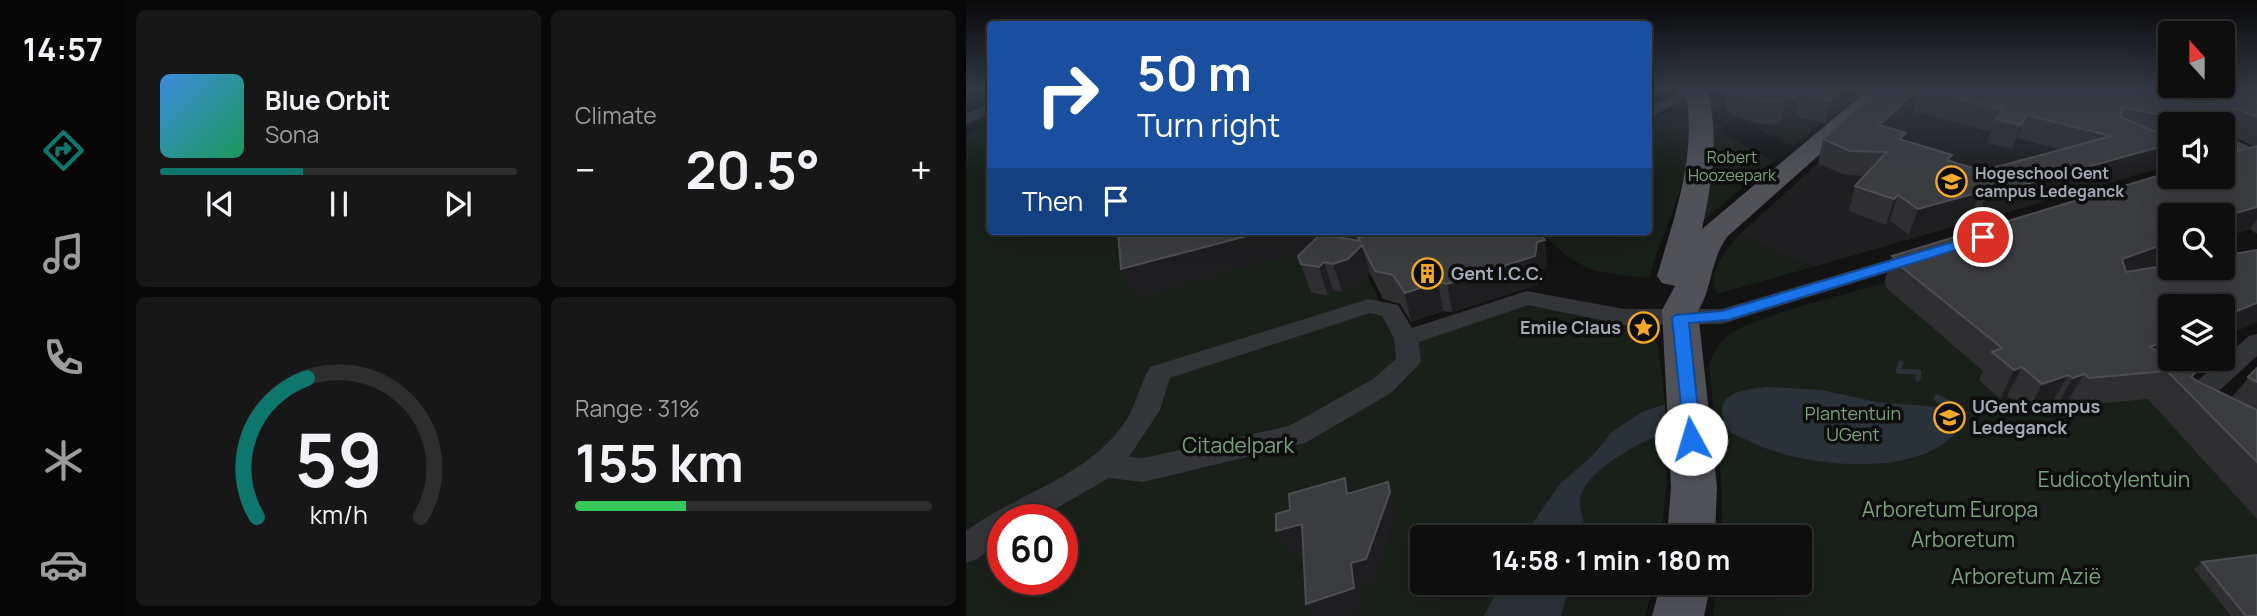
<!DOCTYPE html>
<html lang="en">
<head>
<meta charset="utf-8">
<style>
	:root { --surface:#0e0e0f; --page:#171718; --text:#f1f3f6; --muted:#9b9c9e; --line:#2e2e2f; --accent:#0f766e }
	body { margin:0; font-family:Manrope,sans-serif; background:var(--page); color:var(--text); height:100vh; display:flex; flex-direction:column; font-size:26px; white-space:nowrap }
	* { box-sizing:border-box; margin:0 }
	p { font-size:23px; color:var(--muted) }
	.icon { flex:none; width:38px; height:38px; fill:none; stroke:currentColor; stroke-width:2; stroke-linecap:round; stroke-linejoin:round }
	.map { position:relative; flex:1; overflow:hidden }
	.details { display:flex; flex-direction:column; gap:10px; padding:10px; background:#080808; width:840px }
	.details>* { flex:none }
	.banner { position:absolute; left:21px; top:21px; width:665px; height:214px; border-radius:7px; box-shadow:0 7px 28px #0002,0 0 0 2px var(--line); background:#1a4fa0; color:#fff; overflow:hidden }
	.needle { width:46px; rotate:339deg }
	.tools { position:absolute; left:1192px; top:21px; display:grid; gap:14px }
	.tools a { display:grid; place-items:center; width:77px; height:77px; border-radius:7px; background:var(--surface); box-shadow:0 7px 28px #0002,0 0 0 2px var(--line); font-size:35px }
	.speed { position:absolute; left:21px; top:504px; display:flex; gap:14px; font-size:35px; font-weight:700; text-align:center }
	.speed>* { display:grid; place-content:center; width:91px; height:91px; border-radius:50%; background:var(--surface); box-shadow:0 7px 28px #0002,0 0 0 2px var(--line); line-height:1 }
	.speed .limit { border:10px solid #d22; background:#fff; color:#111 }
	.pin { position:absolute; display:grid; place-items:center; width:60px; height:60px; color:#fff; margin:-30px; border:4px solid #fff; border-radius:50%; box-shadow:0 2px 7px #0007 }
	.me { position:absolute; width:77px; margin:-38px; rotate:354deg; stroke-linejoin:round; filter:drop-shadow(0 0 5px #0008) }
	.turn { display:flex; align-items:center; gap:24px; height:147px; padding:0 35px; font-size:32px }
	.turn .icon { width:91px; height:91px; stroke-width:2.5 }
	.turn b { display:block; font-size:49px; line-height:60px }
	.then { display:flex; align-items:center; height:66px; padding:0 35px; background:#0003; gap:14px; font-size:26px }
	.big { font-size:52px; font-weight:700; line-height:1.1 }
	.details .widget { flex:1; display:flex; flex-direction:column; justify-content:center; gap:10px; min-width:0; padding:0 24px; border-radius:10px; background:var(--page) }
	.details .dial { align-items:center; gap:0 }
	.dial svg { height:182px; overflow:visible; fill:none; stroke:var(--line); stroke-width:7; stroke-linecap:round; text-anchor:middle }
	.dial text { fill:var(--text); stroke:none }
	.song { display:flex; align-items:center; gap:21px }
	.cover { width:84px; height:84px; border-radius:10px; background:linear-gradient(135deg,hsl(210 70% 55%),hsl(150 70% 35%)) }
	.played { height:7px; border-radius:4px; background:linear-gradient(90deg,var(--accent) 40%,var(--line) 40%) }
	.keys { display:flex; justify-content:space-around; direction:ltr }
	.heat { display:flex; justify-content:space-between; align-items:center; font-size:38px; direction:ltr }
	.charge { height:10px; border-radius:5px; background:linear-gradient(90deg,#34c759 31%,var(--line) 0) }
	.details .tiles { flex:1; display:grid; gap:10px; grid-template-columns:repeat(2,1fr) }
	.trip { position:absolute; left:444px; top:525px; width:402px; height:70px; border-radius:7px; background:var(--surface); box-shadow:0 7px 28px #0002,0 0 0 2px var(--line); font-weight:700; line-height:70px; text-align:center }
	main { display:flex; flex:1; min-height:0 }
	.menu { display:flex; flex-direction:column; width:126px; justify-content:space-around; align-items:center; background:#060606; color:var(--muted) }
	.menu .icon { width:49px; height:49px }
	.menu .current { color:var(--accent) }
	.menu b { font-size:32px; color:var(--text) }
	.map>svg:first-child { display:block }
	.built { fill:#1f1f21 }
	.green { fill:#191f19; fill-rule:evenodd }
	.water { fill:#293238 }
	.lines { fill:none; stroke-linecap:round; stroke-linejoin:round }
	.stream-far1 { stroke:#293238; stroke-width:5 }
	.stream { stroke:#293238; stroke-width:7 }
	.street { fill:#343539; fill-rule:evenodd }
	.secondary { fill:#424449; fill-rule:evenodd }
	.primary { fill:#505258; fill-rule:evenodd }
	.wall { fill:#2f2f32; fill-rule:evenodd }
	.shaded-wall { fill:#1e1e20 }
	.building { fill:#3b3c40; stroke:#4c4e52; stroke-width:2 }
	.route { fill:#1a73e8; stroke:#114b97; stroke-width:2 }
	.labels { text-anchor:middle; stroke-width:7; stroke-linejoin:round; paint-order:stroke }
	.far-park-label { font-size:16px; fill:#7aa17b; stroke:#0e0e0f }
	.far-poi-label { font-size:16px; font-weight:bold; fill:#a4aab5; stroke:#0e0e0f; text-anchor:start }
	.poi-label { font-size:18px; font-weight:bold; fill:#a4aab5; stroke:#0e0e0f; text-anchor:start }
	.park-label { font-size:18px; fill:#7aa17b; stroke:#0e0e0f }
	.near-park-label { font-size:21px; fill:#7aa17b; stroke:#0e0e0f }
</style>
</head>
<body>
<main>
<nav class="menu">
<b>14:57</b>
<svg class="icon current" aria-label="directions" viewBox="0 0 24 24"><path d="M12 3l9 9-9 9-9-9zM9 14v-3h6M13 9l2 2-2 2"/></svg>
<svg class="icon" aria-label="music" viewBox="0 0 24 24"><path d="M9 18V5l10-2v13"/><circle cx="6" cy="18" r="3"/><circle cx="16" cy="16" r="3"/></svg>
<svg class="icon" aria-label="phone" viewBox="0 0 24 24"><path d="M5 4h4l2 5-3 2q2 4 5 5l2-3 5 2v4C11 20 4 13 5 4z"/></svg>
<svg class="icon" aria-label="climate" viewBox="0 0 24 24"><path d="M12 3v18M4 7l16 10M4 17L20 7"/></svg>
<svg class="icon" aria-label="car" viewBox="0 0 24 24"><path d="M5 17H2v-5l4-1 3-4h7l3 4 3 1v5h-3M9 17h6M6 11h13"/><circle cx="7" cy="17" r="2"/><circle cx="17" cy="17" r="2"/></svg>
</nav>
<section class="details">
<div class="tiles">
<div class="widget">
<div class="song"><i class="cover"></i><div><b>Blue Orbit</b><p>Sona</p></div></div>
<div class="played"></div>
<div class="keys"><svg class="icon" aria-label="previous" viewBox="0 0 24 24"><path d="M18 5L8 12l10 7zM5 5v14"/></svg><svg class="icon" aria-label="pause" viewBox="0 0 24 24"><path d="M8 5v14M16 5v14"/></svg><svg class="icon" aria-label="next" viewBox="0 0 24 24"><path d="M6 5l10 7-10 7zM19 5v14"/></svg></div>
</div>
<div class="widget"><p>Climate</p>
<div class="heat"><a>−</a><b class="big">20.5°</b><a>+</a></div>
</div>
<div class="widget dial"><svg viewBox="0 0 100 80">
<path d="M14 69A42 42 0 1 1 86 69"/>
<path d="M14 69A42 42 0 0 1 36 8" stroke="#0f766e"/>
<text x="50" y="56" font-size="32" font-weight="700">59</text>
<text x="50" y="72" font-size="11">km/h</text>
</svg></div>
<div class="widget"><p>Range · 31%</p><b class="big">155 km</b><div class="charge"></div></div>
</div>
</section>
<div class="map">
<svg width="1291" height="616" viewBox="0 0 1291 616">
	<rect width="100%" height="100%" fill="#131314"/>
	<path class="built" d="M930 92 1190 156 1204 164 847 267 773 235Z"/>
	<g class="green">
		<path d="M737 89H747L766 98 761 111 770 118 794 124 820 122 829 117 857 122 827 146 770 119 764 123 744 118Z"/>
		<path d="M702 114 724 120C728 174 698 227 683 278 630 272 612 273 575 231H682L683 117Z"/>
		<path d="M745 121 759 126 751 131 808 161 737 221Z"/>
		<path d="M24 122V231H410L367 290 391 287 401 275 435 345 564 303 658 321 680 330 692 344 699 404 701 480 695 537H457V583H688L679 616H0V136ZM37 520H96V579H37Z"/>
		<path d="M773 235 847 267 751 294C740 273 759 250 773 235Z"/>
		<path d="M918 283 923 287 920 288 1017 371 1064 385 1091 407 1165 374 1291 496V616H747L751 583H835V537H756V490L743 365C747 355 751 344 760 337 784 316 883 294 918 283Z"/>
	</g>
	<g class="water">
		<path d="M801 387 856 390 911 402 974 407 991 412 998 421C967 482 836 468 785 442 778 438 766 435 761 429 758 426 757 418 756 414 753 390 786 389 801 387Z"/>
		<path d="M699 404 700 432C676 441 611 474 614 505 615 517 621 524 617 537H557L593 485 626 456 647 431 676 412Z"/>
		<path d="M535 583H604L595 616H518Z"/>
	</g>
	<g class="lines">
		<path class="stream-far1" d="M935 363 932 371 953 372 952 379"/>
		<path class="stream" d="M971 398 991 408 992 413"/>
		<g class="street">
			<path d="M721 89 737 90 682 118V107Z"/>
			<path d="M24 102V113L0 125V114Z"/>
			<path d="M952 251 959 253 962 257 959 261 756 324 658 325 562 305 453 342 455 362 425 393 339 443 177 482 143 478 70 520H37V539L11 559 0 563V531C52 493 117 479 157 425 170 407 173 386 184 367L403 299 432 305 446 328 561 291 658 309H755ZM404 313 416 316 428 338 430 359 407 379 323 426 177 458 163 457 194 410 204 378Z"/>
			<path d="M1291 334V356L1241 402 1243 405 1239 412C1227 416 1217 414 1211 402L1215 395 1283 336Z"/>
		</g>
		<g class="secondary">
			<path d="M1179 89H1226L1291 99V111L1189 95Z"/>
			<path d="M1256 134 1291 150V166L1256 150Z"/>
		</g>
		<g class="primary">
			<path d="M719 89H741C754 136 746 182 736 229L903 89H927L762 236C744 259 747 287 732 311L751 487 749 537H701L705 487 696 310 709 286 696 283 691 276C709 215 732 153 719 89Z"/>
			<path d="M695 583H745L738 616H686Z"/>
		</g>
	</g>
	<g class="wall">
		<path d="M0 89H24V93L0 91Z"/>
		<path d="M746 89H899L859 123 830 117 815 123 794 124 766 116 759 108 760 94 745 90Z"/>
		<path d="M913 89H1196L1203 92 1205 89H1291V234L1284 229 1256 238V215H1204V264L1198 266 1291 322 1256 337V306L1204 359 1229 373 1226 377 1265 398 1291 368V519L1182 399 1106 406 1101 402 1090 407 1086 403 1061 413 1041 396 1034 399 1013 380 1017 371 919 287 920 284 918 283 926 256 1290 147 1261 134 1256 142V124H1204V136H1201L1204 138V159L1200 166 1010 221 1005 218 943 235 924 221 920 225 883 211 889 186 899 176 878 175 852 163 857 139ZM947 111 1025 132 1021 143 1046 149 1051 138 1094 150 1016 171 984 161 938 140 928 129Z"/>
		<path d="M149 231H370L372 237 393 241 392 238 403 235 402 231H574V234L579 240 581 268 573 270 572 284 486 312 477 311 445 322 434 304 417 299 404 273 391 287 376 292 367 290 362 296 345 292 332 256 337 251 170 297 155 269 152 234 151 235Z"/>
		<path d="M1236 562 1291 616H1265L1228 569Z"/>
	</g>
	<g class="shaded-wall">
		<path d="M877 89H899L859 123 864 100Z"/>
		<path d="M953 89 947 111 907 149 913 125Z"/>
		<path d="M834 94 830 117 815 123 819 100Z"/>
		<path d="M1061 115 1051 138 1046 149 1055 125Z"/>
		<path d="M1267 124 1256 142V133L1258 130Z"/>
		<path d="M1204 144V159L1200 166 1010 221 1020 195Z"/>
		<path d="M1014 192 1005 218 943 235 952 209Z"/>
		<path d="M932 195 924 221 920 225 928 199Z"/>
		<path d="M1291 207V219L1284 229 1256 238V217Z"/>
		<path d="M300 231H370L373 241 170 297 155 269Z"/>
		<path d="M568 231H574L575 241 579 240 581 268 573 270 572 284 486 312 481 284Z"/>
		<path d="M1204 242V264L1141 286 1156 259Z"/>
		<path d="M396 245 404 273 391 287 376 292 367 264Z"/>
		<path d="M358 262 367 290 362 296 353 267Z"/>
		<path d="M472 282 477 311 445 322 439 293Z"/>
		<path d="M1291 303V322L1256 337V317Z"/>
		<path d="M1204 338V359L1166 375 1184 347Z"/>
		<path d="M1056 367 1041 396 1034 399 1048 370Z"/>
		<path d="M1118 374 1101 402 1090 407 1107 378Z"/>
		<path d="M1102 375 1086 403 1061 413 1076 384Z"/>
		<path d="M379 478 388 501 381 494Z"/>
		<path d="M422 482 430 505 431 515 409 582 395 585 398 611 382 616H346L340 604 385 563Z"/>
		<path d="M336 524 347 547 322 554 310 531Z"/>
	</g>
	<g class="building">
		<path d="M765 89H877L864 100 834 94 819 100 798 101 769 93Z"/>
		<path d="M913 89H953L913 125 940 133 933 139 986 155 981 160 1016 171 1145 136 1061 115 1055 125 1030 119 1037 109 955 89H1196L1222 104H1250L1253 101 1232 89H1291V117L1269 108 1267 124 1258 130H1256V124H1233L1238 111 1205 114 1204 117 1157 107 1154 117 1204 138V144L1020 195 1014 192 952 209 932 195 928 199 889 186 921 152 884 151 857 139Z"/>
		<path d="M1291 146V207L1256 217V215H1204V242L1156 259 1160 272 1204 265V268H1256V256L1291 250V303L1256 317V306H1204V338L1184 347 1229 373 1225 377 1235 383 1291 410V462L1201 371 1123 378 1118 374 1107 378 1102 375 1076 384 1056 367 1048 370 1026 352 1036 348 927 260 931 259 926 256 1204 172V177H1256V156Z"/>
		<path d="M152 231H300L155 269Z"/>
		<path d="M406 231H572L579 240 571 242 569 256 481 284 472 282 439 293 427 275 409 271 396 245 382 259 367 264 358 262 353 267 335 264 332 256 355 234 394 241 392 238 407 234Z"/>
		<path d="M1291 368V382L1282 377Z"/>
		<path d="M379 478 381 494 422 482 424 492 400 559 385 563 388 588 340 604 336 524 310 531V514L324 510 323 494Z"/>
		<path d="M1291 555V616H1280L1236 562Z"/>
	</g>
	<linearGradient id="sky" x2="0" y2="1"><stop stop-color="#0a0a0b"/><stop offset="0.51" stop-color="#333945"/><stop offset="1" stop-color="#333945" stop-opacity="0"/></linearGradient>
	<rect width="1291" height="175" fill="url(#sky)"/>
	<path class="route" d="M1017 233 1024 237 1022 240 762 320 723 323 735 439 732 444H719L706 318 709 315 756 311Z"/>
	<defs>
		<symbol id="university-ring" viewBox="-11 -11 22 22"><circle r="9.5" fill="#0e0e0f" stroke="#f5a92a" stroke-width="1.5"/><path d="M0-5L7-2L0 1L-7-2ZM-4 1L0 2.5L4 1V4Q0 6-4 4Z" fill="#f5a92a"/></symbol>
		<symbol id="building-ring" viewBox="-11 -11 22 22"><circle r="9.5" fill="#0e0e0f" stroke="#f5a92a" stroke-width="1.5"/><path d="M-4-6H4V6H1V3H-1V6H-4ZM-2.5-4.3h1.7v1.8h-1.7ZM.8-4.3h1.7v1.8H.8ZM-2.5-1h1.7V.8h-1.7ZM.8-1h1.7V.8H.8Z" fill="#f5a92a"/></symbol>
		<symbol id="sight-ring" viewBox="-11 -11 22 22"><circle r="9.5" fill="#0e0e0f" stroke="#f5a92a" stroke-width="1.5"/><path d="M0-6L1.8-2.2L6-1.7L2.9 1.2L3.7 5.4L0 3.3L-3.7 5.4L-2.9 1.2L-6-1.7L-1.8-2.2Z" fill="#f5a92a"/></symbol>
	</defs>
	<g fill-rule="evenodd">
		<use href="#university-ring" x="968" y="164" width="35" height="35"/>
		<use href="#building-ring" x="444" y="256" width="35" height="35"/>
		<use href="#sight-ring" x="660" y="310" width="35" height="35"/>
		<use href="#university-ring" x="966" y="400" width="35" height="35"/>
	</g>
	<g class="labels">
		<g class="far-park-label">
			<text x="766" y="163">Robert<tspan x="766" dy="18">Hoozeepark</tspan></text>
		</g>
		<g class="far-poi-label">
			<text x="1009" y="179">Hogeschool Gent<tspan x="1009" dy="18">campus Ledeganck</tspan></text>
		</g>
		<g class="poi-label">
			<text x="485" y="280">Gent I.C.C.</text>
			<text x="655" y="334" text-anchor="end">Emile Claus</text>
			<text x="1006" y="413">UGent campus<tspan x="1006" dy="21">Ledeganck</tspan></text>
		</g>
		<g class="park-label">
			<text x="887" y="420">Plantentuin<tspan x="887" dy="21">UGent</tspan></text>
		</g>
		<g class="near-park-label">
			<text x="272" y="453">Citadelpark</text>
			<text x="1148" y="487">Eudicotylentuin</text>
			<text x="984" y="517">Arboretum Europa</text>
			<text x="997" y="547">Arboretum</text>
			<text x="1060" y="584">Arboretum Azië</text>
		</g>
	</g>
</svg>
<div class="tools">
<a><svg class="needle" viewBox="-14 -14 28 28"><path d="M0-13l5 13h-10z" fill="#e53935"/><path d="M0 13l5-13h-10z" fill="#9b9c9e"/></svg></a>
<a><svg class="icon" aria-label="sound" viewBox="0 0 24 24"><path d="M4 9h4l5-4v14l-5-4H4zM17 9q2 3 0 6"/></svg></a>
<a><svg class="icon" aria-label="search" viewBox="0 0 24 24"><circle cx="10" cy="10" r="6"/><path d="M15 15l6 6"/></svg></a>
<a><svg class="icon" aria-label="layers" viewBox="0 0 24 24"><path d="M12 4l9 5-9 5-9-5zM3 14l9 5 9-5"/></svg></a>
</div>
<div class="speed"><div class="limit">60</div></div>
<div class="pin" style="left:1017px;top:237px;background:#d93025"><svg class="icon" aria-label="arrive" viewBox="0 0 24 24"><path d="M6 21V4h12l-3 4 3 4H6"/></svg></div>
<svg class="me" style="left:725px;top:439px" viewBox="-20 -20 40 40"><circle r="19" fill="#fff"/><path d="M0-13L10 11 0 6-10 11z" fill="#1a73e8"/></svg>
<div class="trip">14:58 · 1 min · 180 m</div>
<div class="banner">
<div class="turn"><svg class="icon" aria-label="right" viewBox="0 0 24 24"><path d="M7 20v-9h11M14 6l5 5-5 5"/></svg><div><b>50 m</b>Turn right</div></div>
<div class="then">Then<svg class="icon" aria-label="arrive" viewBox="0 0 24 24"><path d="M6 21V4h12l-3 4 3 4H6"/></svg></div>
</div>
</div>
</main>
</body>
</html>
